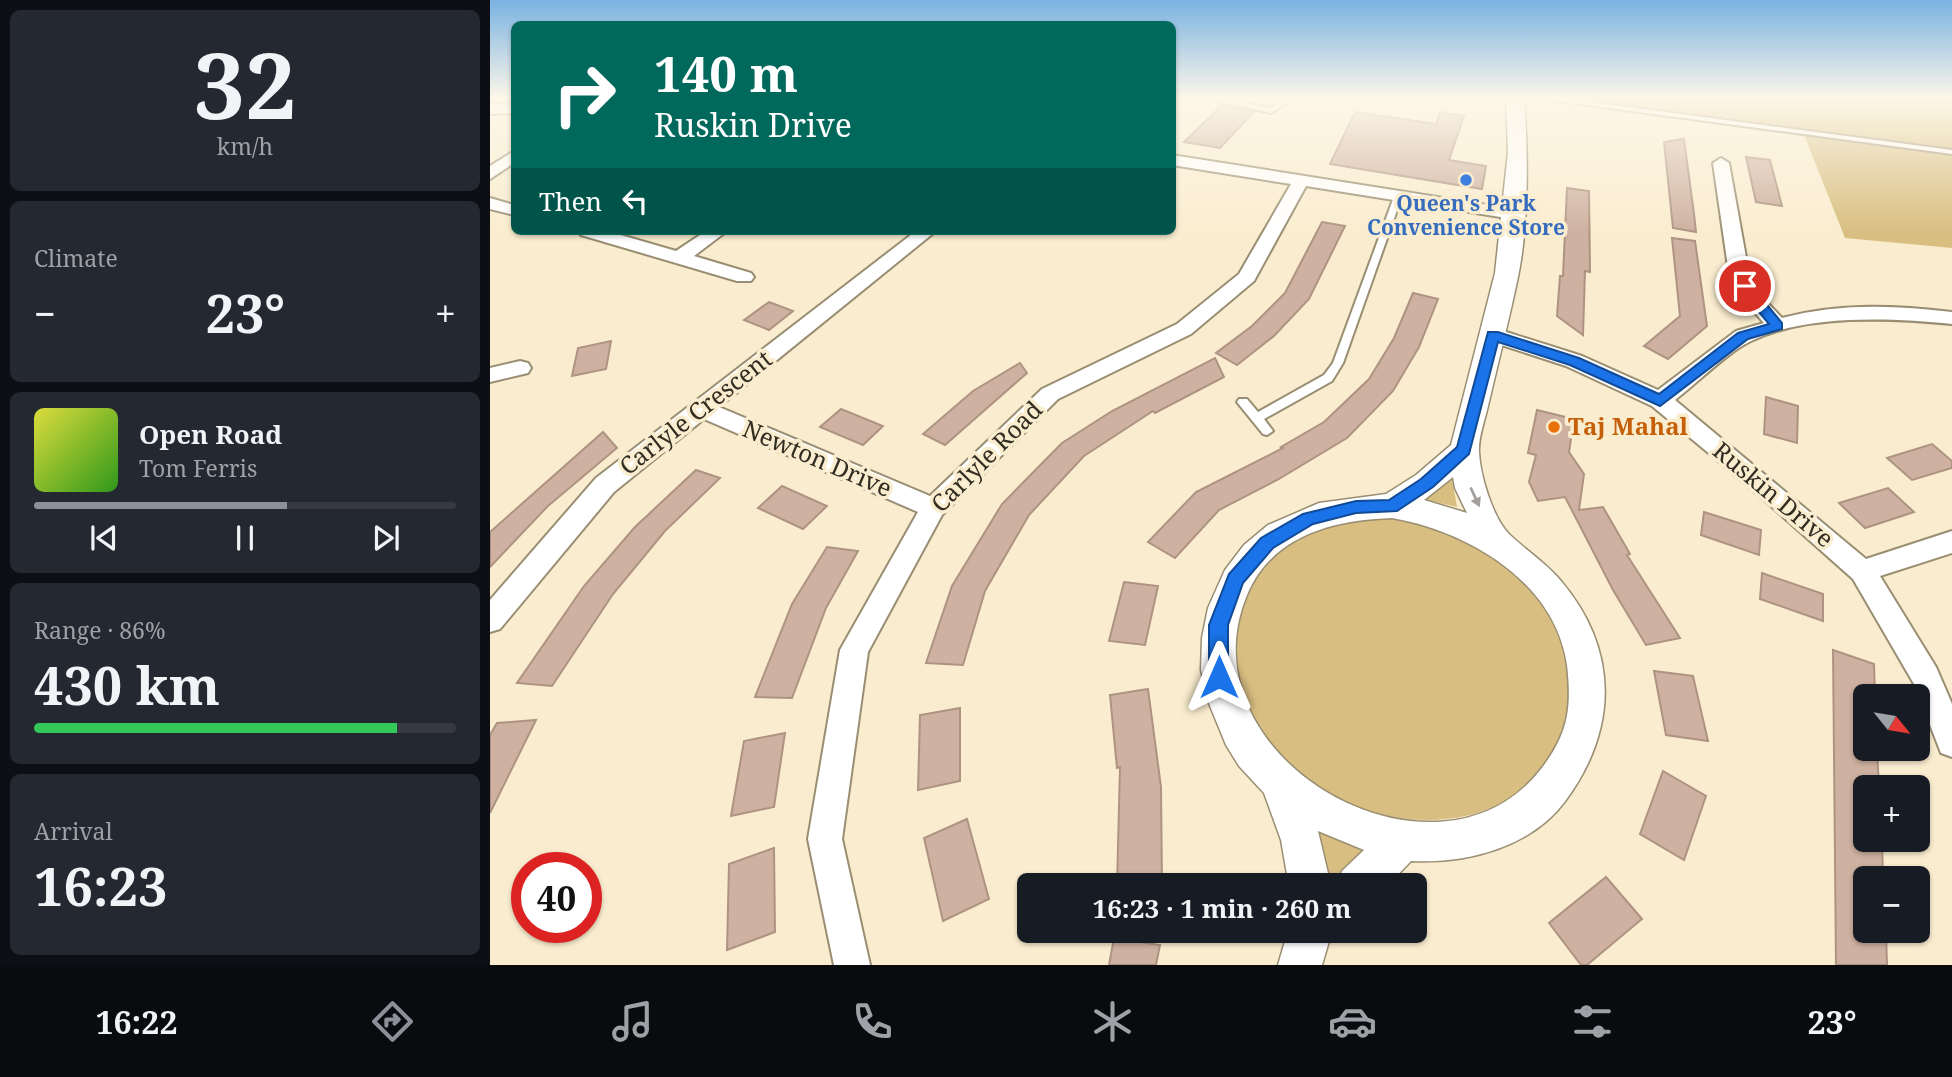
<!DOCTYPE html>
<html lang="en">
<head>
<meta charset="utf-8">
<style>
	:root { --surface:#171b24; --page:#242831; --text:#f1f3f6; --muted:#9ea1a6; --line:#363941; --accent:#8c9099 }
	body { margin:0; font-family:"Noto Serif",serif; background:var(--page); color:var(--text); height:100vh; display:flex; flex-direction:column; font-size:26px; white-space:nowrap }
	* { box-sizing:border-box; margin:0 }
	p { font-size:23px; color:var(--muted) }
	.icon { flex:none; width:38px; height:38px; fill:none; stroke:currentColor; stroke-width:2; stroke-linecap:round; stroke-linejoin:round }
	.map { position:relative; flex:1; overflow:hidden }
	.sheet { display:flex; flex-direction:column; gap:10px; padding:10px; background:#0d0f14; width:490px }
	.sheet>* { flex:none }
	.banner { position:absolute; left:21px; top:21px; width:665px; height:214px; border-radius:10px; box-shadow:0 2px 5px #0004; background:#00695c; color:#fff; overflow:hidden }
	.needle { width:46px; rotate:120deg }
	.controls { position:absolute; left:1363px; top:684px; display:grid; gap:14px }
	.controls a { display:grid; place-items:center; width:77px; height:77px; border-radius:10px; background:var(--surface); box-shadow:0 2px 5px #0004; font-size:35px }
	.speed { position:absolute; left:21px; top:852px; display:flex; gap:14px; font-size:35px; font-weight:700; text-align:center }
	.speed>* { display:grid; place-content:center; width:91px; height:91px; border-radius:50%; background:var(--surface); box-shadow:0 2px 5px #0004; line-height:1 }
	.speed .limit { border:10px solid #d22; background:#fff; color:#111 }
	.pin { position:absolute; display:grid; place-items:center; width:60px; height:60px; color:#fff; margin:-30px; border:4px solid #fff; border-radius:50%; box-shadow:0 2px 7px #0007 }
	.me { position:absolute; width:77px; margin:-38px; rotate:0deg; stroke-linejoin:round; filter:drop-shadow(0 0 5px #0008) }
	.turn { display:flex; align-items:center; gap:24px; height:147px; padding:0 28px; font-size:32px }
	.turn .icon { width:91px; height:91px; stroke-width:2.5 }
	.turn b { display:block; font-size:49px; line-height:60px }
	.then { display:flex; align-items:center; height:66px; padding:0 28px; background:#0003; gap:14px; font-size:26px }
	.big { font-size:52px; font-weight:700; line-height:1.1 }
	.sheet .card { flex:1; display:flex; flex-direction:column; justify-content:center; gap:10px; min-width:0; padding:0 24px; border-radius:10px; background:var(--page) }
	.sheet .dial { align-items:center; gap:0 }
	.dial b { font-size:91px; line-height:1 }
	.song { display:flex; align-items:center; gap:21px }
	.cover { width:84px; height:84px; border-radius:10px; background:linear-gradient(135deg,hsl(60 70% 55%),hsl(110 70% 35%)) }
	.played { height:7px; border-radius:4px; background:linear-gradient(90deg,var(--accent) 60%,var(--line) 60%) }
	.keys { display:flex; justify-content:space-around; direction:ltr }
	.heat { display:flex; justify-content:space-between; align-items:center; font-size:38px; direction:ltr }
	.charge { height:10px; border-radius:5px; background:linear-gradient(90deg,#34c759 86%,var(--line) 0) }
	.trip { position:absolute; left:527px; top:873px; width:410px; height:70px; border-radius:10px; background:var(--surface); box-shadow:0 2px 5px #0004; font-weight:700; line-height:70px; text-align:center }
	.dock { display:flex; height:112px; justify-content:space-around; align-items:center; background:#090b0e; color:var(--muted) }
	.dock .icon { width:49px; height:49px }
	.dock .current { color:var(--accent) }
	.dock b { font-size:32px; color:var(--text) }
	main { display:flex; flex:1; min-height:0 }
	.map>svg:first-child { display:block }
	.green { fill:#d8be81 }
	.building { fill:#ceb1a0; stroke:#af9382; stroke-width:2 }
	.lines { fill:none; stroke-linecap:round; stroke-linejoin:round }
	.service-casing { stroke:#998e72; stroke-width:4 }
	.minor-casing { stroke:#998e72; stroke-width:4 }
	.tertiary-casing { stroke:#998e72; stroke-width:3 }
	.service { fill:#fff; fill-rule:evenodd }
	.minor { fill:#fff; fill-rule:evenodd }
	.tertiary { fill:#fff; fill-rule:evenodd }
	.oneway { fill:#a3a09c }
	.route { fill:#1a73e8; stroke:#114b97; stroke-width:2 }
	.shop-dot { fill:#3f7fe0; stroke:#faedcf; stroke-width:2.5 }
	.food-dot { fill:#e8710a; stroke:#faedcf; stroke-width:2.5 }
	.labels { text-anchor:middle; stroke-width:7; stroke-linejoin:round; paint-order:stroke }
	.far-shop-label { font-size:21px; font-weight:bold; fill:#366cbe; stroke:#faedcf }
	.street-label { font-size:24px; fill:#322d22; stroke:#faedcf }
	.food-label { font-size:24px; font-weight:bold; fill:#c56008; stroke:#faedcf; text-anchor:start }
</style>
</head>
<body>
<main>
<section class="sheet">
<div class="card dial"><b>32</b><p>km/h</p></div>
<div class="card"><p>Climate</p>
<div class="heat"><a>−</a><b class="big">23°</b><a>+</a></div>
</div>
<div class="card">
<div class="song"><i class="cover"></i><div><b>Open Road</b><p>Tom Ferris</p></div></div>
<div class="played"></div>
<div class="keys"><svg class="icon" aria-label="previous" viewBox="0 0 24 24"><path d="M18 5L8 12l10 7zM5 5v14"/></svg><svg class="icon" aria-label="pause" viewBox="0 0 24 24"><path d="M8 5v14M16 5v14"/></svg><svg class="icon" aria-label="next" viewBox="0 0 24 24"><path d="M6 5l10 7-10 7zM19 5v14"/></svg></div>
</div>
<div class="card"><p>Range · 86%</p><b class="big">430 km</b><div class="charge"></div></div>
<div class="card"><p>Arrival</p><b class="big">16:23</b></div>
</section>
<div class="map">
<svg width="1462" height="965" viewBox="0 0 1462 965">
	<rect width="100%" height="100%" fill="#faedcf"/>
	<g class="green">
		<path d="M1054 97H1462V248L1355 238 1313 132 1054 100Z"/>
		<path d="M961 473 967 507 925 497Z"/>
		<path d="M884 517C917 519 956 526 986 542 996 548 1006 558 1015 565 1024 573 1035 580 1043 589 1092 644 1097 732 1041 784 1034 791 1023 796 1015 801 986 818 951 822 918 819 729 798 661 545 884 517Z"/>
		<path d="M819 822 886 854 850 885H833Z"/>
	</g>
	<g class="building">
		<path d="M732 105 764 112 730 148 694 142Z"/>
		<path d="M865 112 946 124 950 112 974 116 959 160 996 166 992 189 840 164Z"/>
		<path d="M1194 139 1204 214 1206 232 1183 228 1174 142Z"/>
		<path d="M1256 157 1280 160 1292 206 1266 202Z"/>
		<path d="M1077 188 1099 191 1100 272 1095 271 1093 335 1067 316 1070 276H1073Z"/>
		<path d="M832 222 855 226 819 299 784 336 747 365 726 353 762 326 795 293Z"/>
		<path d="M1182 238 1205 241 1217 326 1178 359 1154 346 1190 316Z"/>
		<path d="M923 293 948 299 929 347 903 391 857 438 789 479 729 510 685 558 658 542 706 492 793 448 791 447 834 422 879 379 904 338Z"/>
		<path d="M279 302 303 311 279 330 254 320Z"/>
		<path d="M121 341 116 369 82 376 88 348Z"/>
		<path d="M725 358 734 377 665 413 663 411 594 456 539 515 495 591 473 665 436 663 462 586 512 504 572 443 622 411Z"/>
		<path d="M530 363 537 373 455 445 433 434 483 391Z"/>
		<path d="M1276 397 1308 406 1307 443 1274 434Z"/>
		<path d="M351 409 393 426 373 445 330 427Z"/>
		<path d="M1047 410 1084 419 1079 452 1094 474 1089 510 1113 507 1140 554 1137 555 1190 638 1156 645 1123 590 1075 497 1048 501 1039 482 1046 455 1038 453Z"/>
		<path d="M113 432 127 448 58 506 0 567V532Z"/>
		<path d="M1442 444 1462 461V468L1422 480 1397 458Z"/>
		<path d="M206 470 230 478 175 531 123 594 62 686 27 683 94 586 145 527Z"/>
		<path d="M292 486 337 506 313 529 268 508Z"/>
		<path d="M1398 488 1424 512 1375 528 1349 503Z"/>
		<path d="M1214 512 1271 530 1269 555 1211 535Z"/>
		<path d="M337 547 368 551 336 608 302 698 265 697 302 604Z"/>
		<path d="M1272 573 1333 594V621L1270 599Z"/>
		<path d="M634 582 668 586 655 645 619 641Z"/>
		<path d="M1343 650 1384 664 1385 696H1376V749H1387L1389 788H1376V840H1392L1393 878H1376V931H1396L1397 965H1346Z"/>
		<path d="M1164 671 1203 676 1218 741 1176 735Z"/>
		<path d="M658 689 671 787 672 886H627L630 767 627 768 620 695Z"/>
		<path d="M470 708V781L428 790 430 715Z"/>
		<path d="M46 720 0 813V735L7 723Z"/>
		<path d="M295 733 284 807 241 816 254 741Z"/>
		<path d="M1173 771 1216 796 1194 860 1150 834Z"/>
		<path d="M477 819 499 899 453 921 434 838Z"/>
		<path d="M284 848 285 932 237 950 239 864Z"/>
		<path d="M1116 877 1152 919 1097 965H1091L1059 923Z"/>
		<path d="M624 938 670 945 666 965H619Z"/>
	</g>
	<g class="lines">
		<defs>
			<g id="service">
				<path d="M711 97H727L780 108 796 97H805L781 113Z"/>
				<path d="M1038 97H1062L1462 150V154Z"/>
				<path d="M905 194 912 196 853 363 842 381 774 419 783 431 777 435 773 434 747 402 749 399H757L768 412 834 375 843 363Z"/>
			</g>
			<g id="minor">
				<path d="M0 104 24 105V113L0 114Z"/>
				<path d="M24 151V163L0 179V166Z"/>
				<path d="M682 155 1023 209 1032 214 1023 219 816 186 764 281 701 334 568 399 452 515 378 652 352 839 380 965H344L318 839 350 650 428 512 214 419 124 492 10 629 0 632V600L106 478 426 231H446L229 407 440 496 552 389 687 324 749 274 801 184 682 165Z"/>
				<path d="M1231 158 1239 163 1259 274 1271 296 1292 318C1348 303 1405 305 1462 312V324C1401 318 1317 314 1261 341 1239 351 1206 384 1185 400L1376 559 1462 531V553L1390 576 1446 667 1462 704V757L1451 753 1424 684 1363 579 1263 490 1162 406 1076 366 996 340 993 335 1003 328 1010 330 1092 356 1168 390 1246 331 1274 323 1256 303 1239 274 1223 163Z"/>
				<path d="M0 198 24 205V215L0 209Z"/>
				<path d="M88 231H117L186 251 216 231H237L204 256 261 273 264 277 261 281H247L91 235Z"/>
				<path d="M30 361 38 363 41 368 38 373 0 382V368Z"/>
			</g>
			<g id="tertiary">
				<path d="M1016 97H1034C1038 151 1039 224 1028 277 1019 320 1008 363 998 406 995 420 988 438 989 452 990 475 1003 519 1020 535 1037 551 1056 563 1071 581 1129 650 1128 729 1076 800 1042 847 977 864 921 861L897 886H846L852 871 874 850 828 831 841 886H799L791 840 774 793 749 766 736 745 718 701 711 670 712 638 718 608 735 570 754 545 778 525 829 503 896 494 926 475 961 445 1005 273 1018 152ZM963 477 965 488 977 513 934 500ZM902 518C977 531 1065 581 1077 665 1082 709 1078 734 1051 769 947 904 689 758 757 595 782 535 844 520 902 518Z"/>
				<path d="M798 931H842L832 965H788Z"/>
			</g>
		</defs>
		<use href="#service" class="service-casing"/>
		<use href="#minor" class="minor-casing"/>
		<use href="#tertiary" class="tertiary-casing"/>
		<use href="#service" class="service"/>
		<use href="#minor" class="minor"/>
		<use href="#tertiary" class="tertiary"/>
	</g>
	<defs><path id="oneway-solid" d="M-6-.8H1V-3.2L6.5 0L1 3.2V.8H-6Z" transform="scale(1.75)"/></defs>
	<use class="oneway" href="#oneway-solid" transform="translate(985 497) rotate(65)"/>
	<linearGradient id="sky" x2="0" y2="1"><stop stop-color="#79b2e2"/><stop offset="0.42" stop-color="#fdf7e9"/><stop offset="1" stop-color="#fdf7e9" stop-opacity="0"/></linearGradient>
	<rect width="1462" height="233" fill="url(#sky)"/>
	<path class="route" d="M1250 283H1259L1292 323V329L1258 339 1170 406 1080 365 1008 342 979 454 943 487 907 511 866 513 823 524 783 548 753 583 738 625V677L735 683 729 686 722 683 719 677V625L739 574 771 538 813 514 866 501 899 500 931 479 967 447 998 332H1008L1089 358 1169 394 1248 333 1279 324 1250 289Z"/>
	<circle class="shop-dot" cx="976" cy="180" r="7"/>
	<circle class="food-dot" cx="1064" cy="427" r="7"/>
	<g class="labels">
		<g class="far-shop-label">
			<text x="976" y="211">Queen's Park<tspan x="976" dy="24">Convenience Store</tspan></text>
		</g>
		<g class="street-label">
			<text transform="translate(206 413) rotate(-38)" y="8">Carlyle Crescent</text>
			<text transform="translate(497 457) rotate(-45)" y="8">Carlyle Road</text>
			<text transform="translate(327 459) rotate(23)" y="8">Newton Drive</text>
			<text transform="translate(1283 495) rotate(40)" y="8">Ruskin Drive</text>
		</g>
		<g class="food-label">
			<text x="1078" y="435">Taj Mahal</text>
		</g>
	</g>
</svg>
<div class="controls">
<a><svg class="needle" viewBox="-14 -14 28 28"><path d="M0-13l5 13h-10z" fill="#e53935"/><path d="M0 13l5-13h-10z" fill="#9ea1a6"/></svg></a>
<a>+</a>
<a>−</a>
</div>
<div class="speed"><div class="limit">40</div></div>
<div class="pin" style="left:1255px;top:286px;background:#d93025"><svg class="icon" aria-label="arrive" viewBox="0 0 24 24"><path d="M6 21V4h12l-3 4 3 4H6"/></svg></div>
<svg class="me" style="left:729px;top:677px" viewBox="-20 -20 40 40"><path d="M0-17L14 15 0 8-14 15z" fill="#1a73e8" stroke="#fff" stroke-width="4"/></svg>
<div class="trip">16:23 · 1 min · 260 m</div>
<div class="banner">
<div class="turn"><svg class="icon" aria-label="right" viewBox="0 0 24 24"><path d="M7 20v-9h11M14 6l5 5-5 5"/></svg><div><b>140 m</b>Ruskin Drive</div></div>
<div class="then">Then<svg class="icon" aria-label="left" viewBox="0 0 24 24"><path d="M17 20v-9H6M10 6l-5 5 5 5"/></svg></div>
</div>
</div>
</main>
<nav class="dock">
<b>16:22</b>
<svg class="icon current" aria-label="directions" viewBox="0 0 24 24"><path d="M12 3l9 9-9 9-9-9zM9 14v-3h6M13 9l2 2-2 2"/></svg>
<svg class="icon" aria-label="music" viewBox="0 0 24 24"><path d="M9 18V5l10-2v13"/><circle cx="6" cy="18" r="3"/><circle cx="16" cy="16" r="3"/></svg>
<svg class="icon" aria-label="phone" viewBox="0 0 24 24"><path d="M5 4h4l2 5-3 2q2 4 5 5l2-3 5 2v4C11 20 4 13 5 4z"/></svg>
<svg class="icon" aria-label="climate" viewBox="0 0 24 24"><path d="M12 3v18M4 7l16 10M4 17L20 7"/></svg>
<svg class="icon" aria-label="car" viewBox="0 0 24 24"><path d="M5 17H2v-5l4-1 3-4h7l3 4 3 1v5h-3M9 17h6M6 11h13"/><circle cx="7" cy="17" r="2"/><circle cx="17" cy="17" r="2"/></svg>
<svg class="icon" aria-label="filters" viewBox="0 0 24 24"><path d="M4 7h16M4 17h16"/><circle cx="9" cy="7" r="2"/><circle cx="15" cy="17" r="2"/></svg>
<b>23°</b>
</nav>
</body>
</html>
